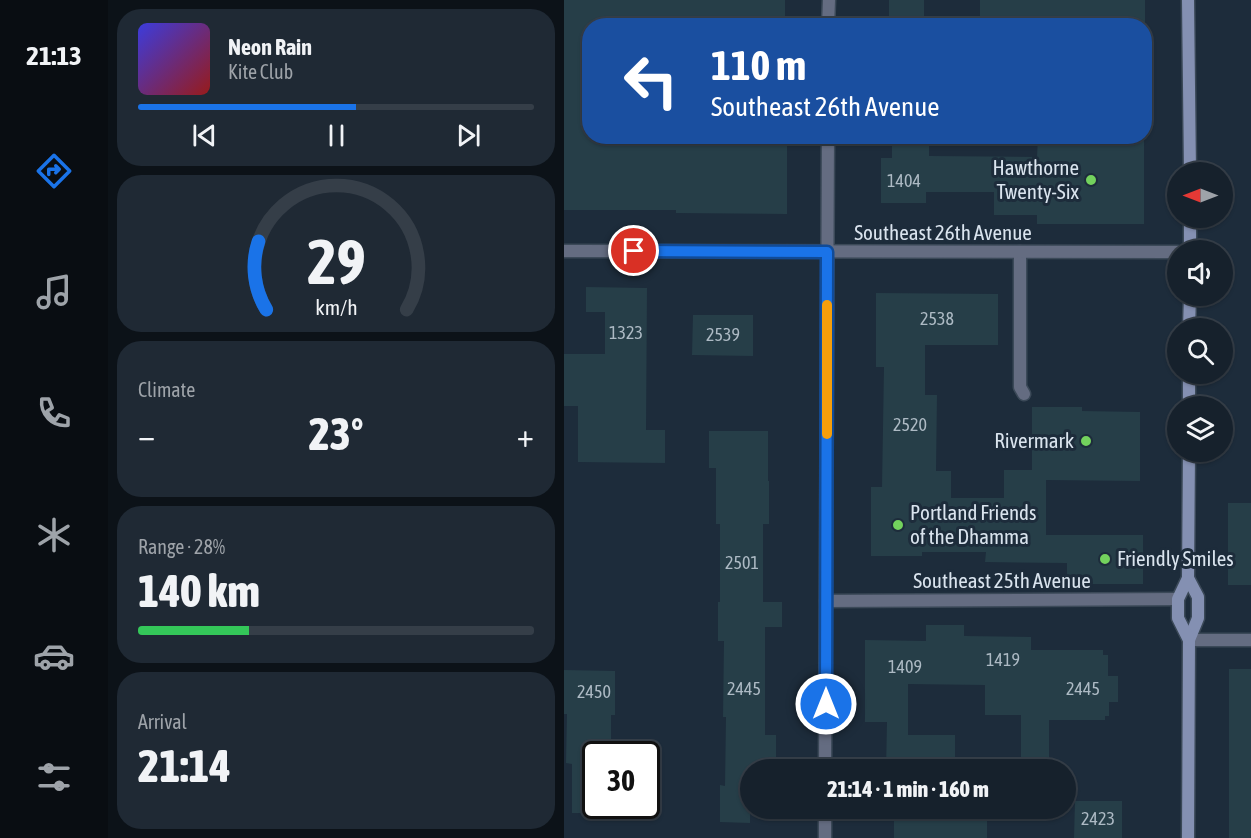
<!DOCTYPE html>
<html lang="en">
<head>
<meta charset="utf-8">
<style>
	:root { --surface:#16212c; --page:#1f2934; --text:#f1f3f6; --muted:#9ea3a9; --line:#353e48; --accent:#1a73e8 }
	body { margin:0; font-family:"Asap Condensed",sans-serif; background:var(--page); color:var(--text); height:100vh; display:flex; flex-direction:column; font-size:22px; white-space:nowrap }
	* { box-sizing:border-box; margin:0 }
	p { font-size:20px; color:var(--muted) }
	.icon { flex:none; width:33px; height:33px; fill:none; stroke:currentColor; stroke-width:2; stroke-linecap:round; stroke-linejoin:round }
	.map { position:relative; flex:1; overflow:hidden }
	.drawer { display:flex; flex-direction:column; gap:9px; padding:9px; background:#0c1218; width:456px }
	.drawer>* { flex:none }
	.hud { position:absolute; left:18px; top:18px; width:570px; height:126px; border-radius:24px; box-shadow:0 2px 4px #0004,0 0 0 2px var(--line); background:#1a4fa0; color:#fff; overflow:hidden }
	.needle { width:39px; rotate:270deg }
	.buttons { position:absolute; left:603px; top:162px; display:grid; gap:12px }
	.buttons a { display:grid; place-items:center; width:66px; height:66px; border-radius:50%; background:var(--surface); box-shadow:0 2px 4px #0004,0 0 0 2px var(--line); font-size:30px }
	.speed { position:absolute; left:18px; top:741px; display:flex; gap:12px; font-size:30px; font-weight:700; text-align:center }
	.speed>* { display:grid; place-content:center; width:78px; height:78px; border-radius:50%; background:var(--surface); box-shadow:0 2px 4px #0004,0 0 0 2px var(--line); line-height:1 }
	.speed .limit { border:3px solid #111; border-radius:9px; background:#fff; color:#111 }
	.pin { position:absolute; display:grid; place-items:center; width:51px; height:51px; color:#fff; margin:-26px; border:3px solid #fff; border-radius:50%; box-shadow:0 2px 6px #0007 }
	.me { position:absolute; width:66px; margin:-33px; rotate:0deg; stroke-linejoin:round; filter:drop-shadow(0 0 4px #0008) }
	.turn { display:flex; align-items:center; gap:21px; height:126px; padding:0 30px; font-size:27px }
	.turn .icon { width:78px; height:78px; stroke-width:2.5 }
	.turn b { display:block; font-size:42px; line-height:51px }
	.big { font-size:45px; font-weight:800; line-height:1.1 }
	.drawer .card { flex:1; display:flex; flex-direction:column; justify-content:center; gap:9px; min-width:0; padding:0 21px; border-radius:24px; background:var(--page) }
	.drawer .dial { align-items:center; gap:0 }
	.dial svg { height:156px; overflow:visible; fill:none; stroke:var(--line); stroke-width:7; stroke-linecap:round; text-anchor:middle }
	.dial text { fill:var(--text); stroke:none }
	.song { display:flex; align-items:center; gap:18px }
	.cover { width:72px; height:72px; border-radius:9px; background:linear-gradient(135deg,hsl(240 70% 55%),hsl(0 70% 35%)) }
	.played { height:6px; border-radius:3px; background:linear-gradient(90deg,var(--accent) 55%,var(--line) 55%) }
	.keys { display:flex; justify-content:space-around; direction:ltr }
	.heat { display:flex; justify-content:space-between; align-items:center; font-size:33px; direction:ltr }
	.charge { height:9px; border-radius:4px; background:linear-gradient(90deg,#34c759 28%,var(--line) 0) }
	.trip { position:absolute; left:176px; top:759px; width:336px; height:60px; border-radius:30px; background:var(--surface); box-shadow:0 2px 4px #0004,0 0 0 2px var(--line); font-weight:800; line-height:60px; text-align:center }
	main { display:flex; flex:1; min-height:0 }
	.tabs { display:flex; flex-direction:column; width:108px; justify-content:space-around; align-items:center; background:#090d12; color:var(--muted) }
	.tabs .icon { width:42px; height:42px }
	.tabs .current { color:var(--accent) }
	.tabs b { font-size:27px; color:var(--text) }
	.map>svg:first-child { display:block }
	.building { fill:#263e48 }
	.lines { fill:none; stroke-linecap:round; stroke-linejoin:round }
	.lane-casing { stroke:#3b4958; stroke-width:15 }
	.street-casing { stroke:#3b4958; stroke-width:15 }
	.secondary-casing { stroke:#3b4958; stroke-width:15 }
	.lane { stroke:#646c81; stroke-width:12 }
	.street { stroke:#646c81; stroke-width:12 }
	.secondary { stroke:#8490b2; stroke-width:12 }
	.route-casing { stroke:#114b97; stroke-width:15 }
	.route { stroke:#1a73e8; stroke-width:10 }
	.slow { stroke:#f59e0b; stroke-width:10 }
	.poi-dot { fill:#73d25d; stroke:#1d2c3b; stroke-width:2 }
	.labels { text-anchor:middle; stroke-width:6; stroke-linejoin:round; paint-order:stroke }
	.number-label { font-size:18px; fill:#adbac4 }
	.poi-label { font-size:21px; fill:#dae4ee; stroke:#1d2c3b; text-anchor:end }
	.street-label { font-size:21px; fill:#dae4ee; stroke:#1d2c3b }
</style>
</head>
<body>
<main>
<nav class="tabs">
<b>21:13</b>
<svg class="icon current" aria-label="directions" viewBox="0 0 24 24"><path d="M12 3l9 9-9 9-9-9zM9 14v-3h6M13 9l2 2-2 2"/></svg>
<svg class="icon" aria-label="music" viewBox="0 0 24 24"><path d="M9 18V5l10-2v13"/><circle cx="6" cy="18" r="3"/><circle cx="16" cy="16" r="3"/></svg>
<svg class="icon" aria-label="phone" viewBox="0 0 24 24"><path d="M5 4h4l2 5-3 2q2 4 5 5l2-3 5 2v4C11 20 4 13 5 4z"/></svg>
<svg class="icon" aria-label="climate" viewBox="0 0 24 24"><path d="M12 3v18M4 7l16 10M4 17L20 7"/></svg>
<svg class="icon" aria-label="car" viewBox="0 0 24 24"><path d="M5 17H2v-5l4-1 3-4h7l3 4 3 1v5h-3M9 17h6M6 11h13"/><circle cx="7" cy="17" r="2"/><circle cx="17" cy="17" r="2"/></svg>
<svg class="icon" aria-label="filters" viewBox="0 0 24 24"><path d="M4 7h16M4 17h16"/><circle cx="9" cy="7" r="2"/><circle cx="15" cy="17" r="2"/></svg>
</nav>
<section class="drawer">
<div class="card">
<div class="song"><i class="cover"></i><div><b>Neon Rain</b><p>Kite Club</p></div></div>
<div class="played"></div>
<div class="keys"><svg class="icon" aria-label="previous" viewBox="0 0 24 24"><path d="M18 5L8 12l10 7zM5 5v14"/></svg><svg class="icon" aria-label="pause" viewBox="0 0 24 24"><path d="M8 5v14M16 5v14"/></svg><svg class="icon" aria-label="next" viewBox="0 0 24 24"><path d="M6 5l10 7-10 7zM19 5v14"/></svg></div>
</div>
<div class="card dial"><svg viewBox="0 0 100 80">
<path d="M14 69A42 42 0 1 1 86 69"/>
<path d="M14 69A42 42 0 0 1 10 34" stroke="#1a73e8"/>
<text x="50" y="56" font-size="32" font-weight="700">29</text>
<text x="50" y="72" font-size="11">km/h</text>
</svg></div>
<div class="card"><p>Climate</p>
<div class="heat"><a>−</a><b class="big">23°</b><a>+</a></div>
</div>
<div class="card"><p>Range · 28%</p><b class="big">140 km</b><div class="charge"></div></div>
<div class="card"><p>Arrival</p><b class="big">21:14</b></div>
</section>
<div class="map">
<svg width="687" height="838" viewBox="0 0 687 838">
	<rect width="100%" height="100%" fill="#1d2c3b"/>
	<g class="building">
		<path d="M0 0H221V26H26V136H223V214L112 213V210H0Z"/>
		<rect x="325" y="0" width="35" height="26"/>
		<rect x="416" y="0" width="165" height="26"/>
		<path d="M328 136H365V156L473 157 474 136H580V224H473V215H430V192H362V203H317V158H328Z"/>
		<path d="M22 287 83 288 82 430H101V463L14 462V406H0V354H41V312H22Z"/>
		<path d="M312 293 434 294V345H361V395H373L372 471H387V498H440V470H468V407H518V411L576 412V481L482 480V535H579V584H503V563L421 562 422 552H358V556H307V487H318L320 367H312Z"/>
		<path d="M129 315H189V356L128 355Z"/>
		<path d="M145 431H204V481H205V524H199V602H218V627H201V735H212V765H186V823L156 822V785L161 786 162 717H159L160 641H154V602H156V524H152V468H145Z"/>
		<rect x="664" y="503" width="23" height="82"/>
		<path d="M362 625H400V636L467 637V650H539V655H544V676H554V702H545V716H541V720H485V770H457V715H421V685L344 684V735H391V765H372V770H322L323 722H301V640L362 641Z"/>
		<rect x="665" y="669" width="22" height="169"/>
		<path d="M0 670 51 671V715H47V754H32V813H8V764L2 763 3 714H0Z"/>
		<path d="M511 801H558V838H510Z"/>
		<path d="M330 808H378V815H423V838H330Z"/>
	</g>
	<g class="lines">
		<defs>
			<path id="lane" d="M456 252V387L460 394"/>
			<g id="street">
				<path d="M264 26 265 0"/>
				<path d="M0 251 614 252"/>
				<path d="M262 601 614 599"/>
				<path d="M625 640H687"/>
				<path d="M261 770 264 136"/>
				<path d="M261 838V808"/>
			</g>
			<g id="secondary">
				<path d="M624 0 626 172"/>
				<path d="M626 218V250"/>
				<path d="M625 328 626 296"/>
				<path d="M625 406V374"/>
				<path d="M624 578 634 597V618L625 640 624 838"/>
				<path d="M625 640 614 618V599L624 578 625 452"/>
			</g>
		</defs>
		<use href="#lane" class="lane-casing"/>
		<use href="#street" class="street-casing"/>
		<use href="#secondary" class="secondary-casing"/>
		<use href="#lane" class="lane"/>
		<use href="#street" class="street"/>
		<use href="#secondary" class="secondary"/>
	</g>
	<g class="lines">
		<defs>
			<path id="route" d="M70 251 263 252 262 704"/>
		</defs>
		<use href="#route" class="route-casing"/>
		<use href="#route" class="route"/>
		<path class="slow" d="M263 434V305"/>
	</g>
	<g class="poi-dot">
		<circle cx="527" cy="180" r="6"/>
		<circle cx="522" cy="441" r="6"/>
		<circle cx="334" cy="525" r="6"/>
		<circle cx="541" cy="559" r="6"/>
	</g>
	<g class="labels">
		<g class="number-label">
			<text x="340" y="187">1404</text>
			<text x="373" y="325">2538</text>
			<text x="62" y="339">1323</text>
			<text x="159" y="341">2539</text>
			<text x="346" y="431">2520</text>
			<text x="178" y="569">2501</text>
			<text x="439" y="666">1419</text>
			<text x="341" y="673">1409</text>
			<text x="180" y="695">2445</text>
			<text x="519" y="695">2445</text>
			<text x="30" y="698">2450</text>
			<text x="534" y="825">2423</text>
		</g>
		<g class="poi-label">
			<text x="515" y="175">Hawthorne<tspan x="515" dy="24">Twenty-Six</tspan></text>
			<text x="510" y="448">Rivermark</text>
			<text x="346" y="520" text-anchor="start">Portland Friends<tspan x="346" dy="24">of the Dhamma</tspan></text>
			<text x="553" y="566" text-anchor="start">Friendly Smiles</text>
		</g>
		<g class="street-label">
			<text x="379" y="240">Southeast 26th Avenue</text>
			<text x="438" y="588">Southeast 25th Avenue</text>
		</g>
	</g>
</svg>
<div class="buttons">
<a><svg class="needle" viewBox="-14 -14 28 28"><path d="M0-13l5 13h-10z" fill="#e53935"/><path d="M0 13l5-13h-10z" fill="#9ea3a9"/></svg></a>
<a><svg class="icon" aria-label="sound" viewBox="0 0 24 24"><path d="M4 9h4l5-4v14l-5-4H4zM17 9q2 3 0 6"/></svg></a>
<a><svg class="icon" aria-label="search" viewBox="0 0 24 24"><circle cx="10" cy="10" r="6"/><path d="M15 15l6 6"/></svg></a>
<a><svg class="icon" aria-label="layers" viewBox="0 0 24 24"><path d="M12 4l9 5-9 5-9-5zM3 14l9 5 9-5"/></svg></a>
</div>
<div class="speed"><div class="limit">30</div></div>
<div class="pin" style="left:70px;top:251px;background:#d93025"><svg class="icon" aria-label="arrive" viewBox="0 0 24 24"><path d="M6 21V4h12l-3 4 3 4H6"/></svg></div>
<svg class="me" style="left:262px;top:704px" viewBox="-20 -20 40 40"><circle r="17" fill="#1a73e8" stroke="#fff" stroke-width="3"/><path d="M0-11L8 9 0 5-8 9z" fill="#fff"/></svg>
<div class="trip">21:14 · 1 min · 160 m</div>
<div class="hud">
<div class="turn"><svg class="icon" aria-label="left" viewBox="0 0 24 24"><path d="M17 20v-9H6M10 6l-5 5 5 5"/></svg><div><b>110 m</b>Southeast 26th Avenue</div></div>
</div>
</div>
</main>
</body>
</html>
